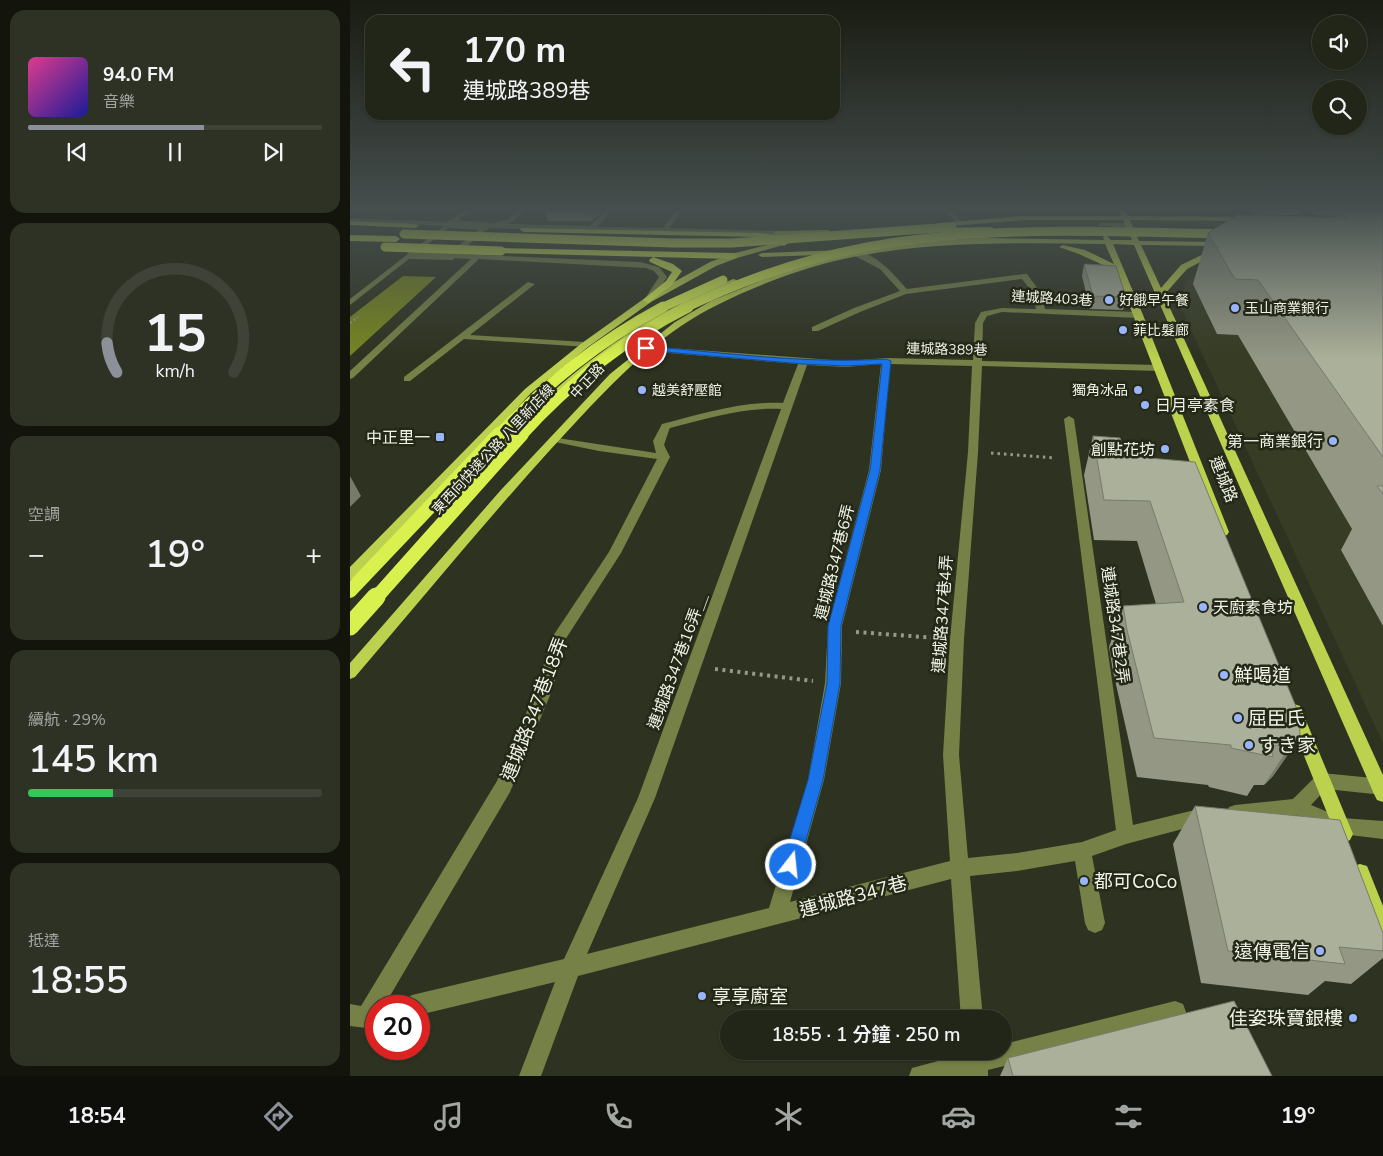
<!DOCTYPE html>
<html lang="zh-TW">
<head>
<meta charset="utf-8">
<style>
	:root { --surface:#222618; --page:#2e3225; --text:#f1f3f6; --muted:#a2a5a2; --line:#3f4337; --accent:#8c9099 }
	body { margin:0; font-family:"Nunito Sans","Noto Sans TC","Noto Sans JP",sans-serif; background:var(--page); color:var(--text); height:100vh; display:flex; flex-direction:column; font-size:19px; white-space:nowrap }
	* { box-sizing:border-box; margin:0 }
	p { font-size:16px; color:var(--muted) }
	.icon { flex:none; width:28px; height:28px; fill:none; stroke:currentColor; stroke-width:2; stroke-linecap:round; stroke-linejoin:round }
	.map { position:relative; flex:1; overflow:hidden }
	.details { display:flex; flex-direction:column; gap:10px; padding:10px; background:#13150d; width:350px }
	.details>* { flex:none }
	.banner { position:absolute; left:15px; top:15px; width:475px; height:105px; border-radius:15px; box-shadow:0 1px 4px #0004,0 0 0 1px var(--line); background:#222618; color:var(--text); overflow:hidden }
	.fabs { position:absolute; left:962px; top:15px; display:grid; gap:10px }
	.fabs a { display:grid; place-items:center; width:55px; height:55px; border-radius:50%; background:var(--surface); box-shadow:0 1px 4px #0004,0 0 0 1px var(--line); font-size:25px }
	.speed { position:absolute; left:15px; top:995px; display:flex; gap:10px; font-size:25px; font-weight:700; text-align:center }
	.speed>* { display:grid; place-content:center; width:65px; height:65px; border-radius:50%; background:var(--surface); box-shadow:0 1px 4px #0004,0 0 0 1px var(--line); line-height:1 }
	.speed .limit { border:8px solid #d22; background:#fff; color:#111 }
	.pin { position:absolute; display:grid; place-items:center; width:42px; height:42px; color:#fff; margin:-21px; border:2px solid #fff; border-radius:50%; box-shadow:0 1px 5px #0007 }
	.me { position:absolute; width:55px; margin:-28px; rotate:16deg; stroke-linejoin:round; filter:drop-shadow(0 0 4px #0008) }
	.turn { display:flex; align-items:center; gap:18px; height:105px; padding:0 15px; font-size:22px }
	.turn .icon { width:65px; height:65px; stroke-width:2.5 }
	.turn b { display:block; font-size:35px; line-height:42px }
	.big { font-size:38px; font-weight:600; line-height:1.1 }
	.details .widget { flex:1; display:flex; flex-direction:column; justify-content:center; gap:8px; min-width:0; padding:0 18px; border-radius:15px; background:var(--page) }
	.details .dial { align-items:center; gap:0 }
	.dial svg { height:130px; overflow:visible; fill:none; stroke:var(--line); stroke-width:7; stroke-linecap:round; text-anchor:middle }
	.dial text { fill:var(--text); stroke:none }
	.song { display:flex; align-items:center; gap:15px }
	.cover { width:60px; height:60px; border-radius:8px; background:linear-gradient(135deg,hsl(330 70% 55%),hsl(240 70% 35%)) }
	.played { height:5px; border-radius:2px; background:linear-gradient(90deg,var(--accent) 60%,var(--line) 60%) }
	.keys { display:flex; justify-content:space-around; direction:ltr }
	.heat { display:flex; justify-content:space-between; align-items:center; font-size:28px; direction:ltr }
	.charge { height:8px; border-radius:4px; background:linear-gradient(90deg,#34c759 29%,var(--line) 0) }
	.trip { position:absolute; left:370px; top:1010px; width:292px; height:50px; border-radius:25px; background:var(--surface); box-shadow:0 1px 4px #0004,0 0 0 1px var(--line); font-weight:600; line-height:50px; text-align:center }
	.dock { display:flex; height:80px; justify-content:space-around; align-items:center; background:#0e0f0a; color:var(--muted) }
	.dock .icon { width:35px; height:35px }
	.dock .active { color:var(--accent) }
	.dock b { font-size:22px; color:var(--text) }
	main { display:flex; flex:1; min-height:0 }
	.map>svg:first-child { display:block }
	.built { fill:#373c24 }
	.water { fill:#778620 }
	.lines { fill:none; stroke-linecap:round; stroke-linejoin:round }
	.canal { fill:#778620; fill-rule:evenodd }
	.path-far2 { stroke:#96998a; stroke-width:2.5; stroke-dasharray:2 2.5; stroke-linecap:butt }
	.path-far1 { stroke:#96998a; stroke-width:3; stroke-dasharray:2.5 4; stroke-linecap:butt }
	.path { stroke:#96998a; stroke-width:4; stroke-dasharray:3 4.5; stroke-linecap:butt }
	.minor { fill:#758146; fill-rule:evenodd }
	.major { fill:#bcd14e; fill-rule:evenodd }
	.highway { fill:#d8f14e; fill-rule:evenodd }
	.minor-bridge { stroke:#758146; stroke-width:8 }
	.highway-bridge-far3 { stroke:#d8f14e; stroke-width:9 }
	.highway-bridge-far2 { stroke:#d8f14e; stroke-width:11 }
	.highway-bridge-far1 { stroke:#d8f14e; stroke-width:14 }
	.highway-bridge { stroke:#d8f14e; stroke-width:19 }
	.wall { fill:#939784 }
	.shaded-wall { fill:#787b6c }
	.building { fill:#abb09a; stroke:#787b6c }
	.route { fill:#1a73e8; stroke:#114b97 }
	.poi-dot { fill:#99b5fd; stroke:#242816; stroke-width:2 }
	.labels { text-anchor:middle; stroke-width:5; stroke-linejoin:round; paint-order:stroke }
	.far-street-label { font-size:14px; fill:#f0f2e7; stroke:#242816 }
	.far-poi-label { font-size:14px; fill:#f0f2e7; stroke:#242816; text-anchor:start }
	.poi-label { font-size:16px; fill:#f0f2e7; stroke:#242816; text-anchor:end }
	.street-label { font-size:16px; fill:#f0f2e7; stroke:#242816 }
	.near-poi-label { font-size:19px; fill:#f0f2e7; stroke:#242816; text-anchor:start }
	.near-street-label { font-size:19px; fill:#f0f2e7; stroke:#242816 }
</style>
</head>
<body>
<main>
<section class="details">
<div class="widget">
<div class="song"><i class="cover"></i><div><b>94.0 FM</b><p>音樂</p></div></div>
<div class="played"></div>
<div class="keys"><svg class="icon" aria-label="previous" viewBox="0 0 24 24"><path d="M18 5L8 12l10 7zM5 5v14"/></svg><svg class="icon" aria-label="pause" viewBox="0 0 24 24"><path d="M8 5v14M16 5v14"/></svg><svg class="icon" aria-label="next" viewBox="0 0 24 24"><path d="M6 5l10 7-10 7zM19 5v14"/></svg></div>
</div>
<div class="widget dial"><svg viewBox="0 0 100 80">
<path d="M14 69A42 42 0 1 1 86 69"/>
<path d="M14 69A42 42 0 0 1 8 51" stroke="#8c9099"/>
<text x="50" y="56" font-size="32" font-weight="700">15</text>
<text x="50" y="72" font-size="11">km/h</text>
</svg></div>
<div class="widget"><p>空調</p>
<div class="heat"><a>−</a><b class="big">19°</b><a>+</a></div>
</div>
<div class="widget"><p>續航 · 29%</p><b class="big">145 km</b><div class="charge"></div></div>
<div class="widget"><p>抵達</p><b class="big">18:55</b></div>
</section>
<div class="map">
<svg width="1033" height="1076" viewBox="0 0 1033 1076">
	<rect width="100%" height="100%" fill="#2e3220"/>
	<path class="built" d="M1033 251V743L829 304 837 281 873 260Z"/>
	<path class="water" d="M53 276 86 277 0 356V317Z"/>
	<g class="lines">
		<path class="canal" d="M143 209H158L156 212H145Z"/>
		<path class="path-far2" d="M0 323 8 317"/>
		<path class="path-far1" d="M641 453 705 458"/>
		<g class="path">
			<path d="M506 632 587 638"/>
			<path d="M365 669 463 681"/>
		</g>
		<g class="minor">
			<path d="M116 209H123L0 305V299L94 226 0 222V218L99 222Z"/>
			<path d="M170 209H177L161 223 156 224 240 226 257 209H263L247 227 313 228 327 209H333L319 228 426 231 429 233 426 235 138 228 108 254 290 262 309 267 317 277 301 302H298L294 300 309 277 304 271 296 268 129 259 3 378 0 379V371L121 259 101 258H98V254L134 225 157 220Z"/>
			<path d="M593 209H599L613 223V225H609Z"/>
			<path d="M751 223H778L781 225 778 227 749 226 748 225Z"/>
			<path d="M505 252C525 251 545 276 557 289L674 274H677L691 293 695 309 789 312 793 315 789 318 652 312 637 316 633 323 632 361 809 365 814 368 809 371 632 366 628 452 614 639 609 755 618 858 667 853 732 842 766 830 714 419 719 416 724 419 783 825 853 808 859 810 862 816 859 822 776 844 742 856 755 923 752 930 745 933 738 930 735 923 725 861 667 871 620 876 633 1019H611L601 879 228 976 191 1076H169L205 982 69 1015V1006H52L55 999 62 995 214 959 288 798 431 409C393 407 356 419 320 428L319 430 314 445 320 457 271 553 215 640 203 688 160 792 34 1006H26V1026L16 1028 0 1026V1004L11 1006 147 781 187 688 201 639 259 552 307 459 249 451 205 442 201 441 200 439 201 437 306 453 303 441 312 424C352 414 392 401 433 403L448 364 296 351 291 348 293 346 496 361 536 358 623 360 625 323 631 312 652 308 686 309 683 293 672 279 556 294 510 312 468 331H462V327L504 308 550 291 530 269 505 256ZM531 364 519 470 478 626 475 683 458 780 419 908 237 954 305 798 457 365 496 367ZM540 364 622 366 618 452 600 639 593 755 600 861 440 902 474 780 491 683 492 626 531 470Z"/>
			<path d="M178 282 185 284 120 335 235 342 238 343V347L114 339 60 381H54V377Z"/>
			<path d="M972 773 1033 779V795L976 789 961 805 992 818 1033 821V839L991 834 946 815 885 821 879 819 876 813 879 807 885 805 943 799 966 776Z"/>
			<path d="M825 1001 833 1004 836 1012 833 1020 825 1023 638 1070V1076H559L562 1068 614 1054V1051H654V1044Z"/>
		</g>
		<g class="major">
			<path d="M772 209 778 216 898 217 901 219 898 221 780 220 789 241 870 242 874 244 870 246 791 245 811 288 831 265 862 250 869 252 837 269 814 295 1033 775V802L1027 800 1024 794 784 245 763 244 793 315 879 532 877 535 873 536 867 532 766 271 729 254 709 247 713 245 735 250 764 264 755 244C665 243 578 240 489 260 441 271 372 298 331 326 281 360 242 405 201 449 134 523 70 601 5 677L0 679V663L150 491 260 374 325 322 361 301 442 268 488 256 569 242 632 238 754 240 753 237 756 235 761 240H782L773 220H675L588 227 585 225 588 223 675 216H771L769 211Z"/>
			<path d="M478 230 481 232 480 233 426 235 423 233 426 231Z"/>
			<path d="M445 238 447 239V241L387 258 366 266 301 302 238 347 181 393 5 578 0 580V567L175 389 232 343 295 298 360 262 381 254Z"/>
			<path d="M492 250H495V254L412 257 408 255 412 253Z"/>
			<path d="M383 279 390 281 324 312 266 348 213 391 164 442H156L155 440 156 438C225 364 290 319 383 279Z"/>
			<path d="M944 704 950 706 952 711 1003 834 1000 840 994 843 988 840 936 711 938 706Z"/>
			<path d="M1010 864 1017 866 1033 906V940L1026 937 1001 873 1003 866Z"/>
		</g>
		<g class="highway">
			<path d="M0 221 65 224 69 226 65 228 0 225Z"/>
			<path d="M641 227 645 229 644 231 584 232 580 230 584 228Z"/>
			<path d="M171 228 410 233 426 235 438 243 434 246 421 239 410 237 174 232 170 230Z"/>
			<path d="M0 235 46 236 50 239 46 242 0 241Z"/>
			<path d="M151 248 384 253 388 256 384 259 148 253 147 251Z"/>
			<path d="M303 257 323 264 332 271 322 285 298 303 293 300 295 298 316 281 322 272 300 262 299 260Z"/>
		</g>
		<g class="minor-bridge">
			<path d="M100 224 136 226"/>
			<path d="M62 255 101 256"/>
		</g>
		<g class="highway-bridge-far3">
			<path d="M54 234 323 243H382L602 227"/>
			<path d="M35 247 151 251"/>
			<path d="M311 308 373 280"/>
			<path d="M335 308C409 272 488 248 570 239 672 227 775 232 877 234"/>
		</g>
		<g class="highway-bridge-far2">
			<path d="M147 436C198 382 248 342 313 307"/>
			<path d="M171 436C219 383 274 339 338 307"/>
		</g>
		<g class="highway-bridge-far1">
			<path d="M0 591 149 434"/>
			<path d="M25 599 172 434"/>
		</g>
		<path class="highway-bridge" d="M0 626 26 597"/>
	</g>
	<g class="wall">
		<path d="M195 209H254L242 221H198Z"/>
		<path d="M901 209H951L948 215H907Z"/>
		<path d="M957 209H1033V626L991 550 1002 529 888 335 867 334 843 284 858 233 983 218 984 216 965 215Z"/>
		<path d="M734 264 776 297 773 310 740 309 732 276Z"/>
		<path d="M743 436 775 456 950 737 923 776 914 785H904L897 796 859 787 858 785 787 777 763 671 759 647 773 606 806 604 787 541 744 540 734 475Z"/>
		<path d="M845 806 1033 933V958L1001 984 975 981 958 995 851 983 823 844Z"/>
		<path d="M658 1058 922 1076H650Z"/>
	</g>
	<g class="shaded-wall">
		<path d="M239 209H254L242 221Z"/>
		<path d="M0 476 11 496 0 507Z"/>
		<path d="M950 737 923 776 914 785 940 746Z"/>
	</g>
	<g class="building">
		<path d="M987 209H1033V457L908 280 885 279 858 233 887 215 998 218Z"/>
		<path d="M734 264 766 266 776 297 743 296Z"/>
		<path d="M743 436 770 438 775 456 845 462 949 714 950 737 940 746 920 745 923 757 881 748V745L804 738 777 630 773 606 834 602 800 501 754 500Z"/>
		<path d="M1027 486H1033V494Z"/>
		<path d="M845 806 990 820 1033 933V951L989 947 995 964 878 951Z"/>
		<path d="M884 1001 922 1076H663L658 1058Z"/>
	</g>
	<linearGradient id="sky" x2="0" y2="1"><stop stop-color="#191c12"/><stop offset="0.58" stop-color="#464f4e"/><stop offset="1" stop-color="#464f4e" stop-opacity="0"/></linearGradient>
	<rect width="1033" height="359" fill="url(#sky)"/>
	<path class="route" d="M296 346C376 353 456 364 536 359L541 361 530 470 491 626 490 683 473 780 449 865 447 871 441 873 435 871 432 865 458 780 477 683 478 626 520 470 532 364 496 366 453 364 293 350 292 348Z"/>
	<g class="poi-dot">
		<circle cx="759" cy="300" r="5"/>
		<circle cx="885" cy="308" r="5"/>
		<circle cx="773" cy="330" r="5"/>
		<circle cx="292" cy="390" r="5"/>
		<circle cx="788" cy="390" r="5"/>
		<circle cx="795" cy="405" r="5"/>
		<rect x="85" y="432" width="10" height="10" rx="2.5"/>
		<circle cx="983" cy="441" r="5"/>
		<circle cx="815" cy="449" r="5"/>
		<circle cx="853" cy="607" r="5"/>
		<circle cx="874" cy="675" r="5"/>
		<circle cx="888" cy="718" r="5"/>
		<circle cx="899" cy="745" r="5"/>
		<circle cx="734" cy="881" r="5"/>
		<circle cx="970" cy="951" r="5"/>
		<circle cx="352" cy="996" r="5"/>
		<circle cx="1003" cy="1018" r="5"/>
	</g>
	<g class="labels">
		<g class="far-street-label">
			<text transform="translate(702 298) rotate(3)" y="5">連城路403巷</text>
			<text transform="translate(597 349) rotate(1)" y="5">連城路389巷</text>
			<text transform="translate(237 381) rotate(-47)" y="5">中正路</text>
			<text transform="translate(143 449) rotate(-47)" y="5">東西向快速公路 八里新店線</text>
		</g>
		<g class="far-poi-label">
			<text x="769" y="305">好餓早午餐</text>
			<text x="895" y="313">玉山商業銀行</text>
			<text x="783" y="335">菲比髮廊</text>
			<text x="302" y="395">越美舒壓館</text>
			<text x="778" y="395" text-anchor="end">獨角冰品</text>
		</g>
		<g class="poi-label">
			<text x="805" y="411" text-anchor="start">日月亭素食</text>
			<text x="80" y="443">中正里一</text>
			<text x="973" y="447">第一商業銀行</text>
			<text x="805" y="455">創點花坊</text>
			<text x="863" y="613" text-anchor="start">天廚素食坊</text>
		</g>
		<g class="street-label">
			<text transform="translate(874 479) rotate(68)" y="6">連城路</text>
			<text transform="translate(484 562) rotate(-76)" y="6">連城路347巷6弄</text>
			<text transform="translate(592 614) rotate(-86)" y="6">連城路347巷4弄</text>
			<text transform="translate(766 625) rotate(82)" y="6">連城路347巷2弄</text>
			<text transform="translate(327 661) rotate(-70)" y="6">連城路347巷16弄＿</text>
		</g>
		<g class="near-poi-label">
			<text x="884" y="682">鮮喝道</text>
			<text x="898" y="725">屈臣氏</text>
			<text x="909" y="752">すき家</text>
			<text x="744" y="888">都可CoCo</text>
			<text x="960" y="958" text-anchor="end">遠傳電信</text>
			<text x="362" y="1003">享享廚室</text>
			<text x="993" y="1025" text-anchor="end">佳姿珠寶銀樓</text>
		</g>
		<g class="near-street-label">
			<text transform="translate(184 709) rotate(-69)" y="7">連城路347巷18弄</text>
			<text transform="translate(503 896) rotate(-15)" y="7">連城路347巷</text>
		</g>
	</g>
</svg>
<div class="fabs">
<a><svg class="icon" aria-label="sound" viewBox="0 0 24 24"><path d="M4 9h4l5-4v14l-5-4H4zM17 9q2 3 0 6"/></svg></a>
<a><svg class="icon" aria-label="search" viewBox="0 0 24 24"><circle cx="10" cy="10" r="6"/><path d="M15 15l6 6"/></svg></a>
</div>
<div class="speed"><div class="limit">20</div></div>
<div class="pin" style="left:296px;top:348px;background:#d93025"><svg class="icon" aria-label="arrive" viewBox="0 0 24 24"><path d="M6 21V4h12l-3 4 3 4H6"/></svg></div>
<svg class="me" style="left:441px;top:865px" viewBox="-20 -20 40 40"><circle r="17" fill="#1a73e8" stroke="#fff" stroke-width="3"/><path d="M0-11L8 9 0 5-8 9z" fill="#fff"/></svg>
<div class="trip">18:55 · 1 分鐘 · 250 m</div>
<div class="banner">
<div class="turn"><svg class="icon" aria-label="left" viewBox="0 0 24 24"><path d="M17 20v-9H6M10 6l-5 5 5 5"/></svg><div><b>170 m</b>連城路389巷</div></div>
</div>
</div>
</main>
<nav class="dock">
<b>18:54</b>
<svg class="icon active" aria-label="directions" viewBox="0 0 24 24"><path d="M12 3l9 9-9 9-9-9zM9 14v-3h6M13 9l2 2-2 2"/></svg>
<svg class="icon" aria-label="music" viewBox="0 0 24 24"><path d="M9 18V5l10-2v13"/><circle cx="6" cy="18" r="3"/><circle cx="16" cy="16" r="3"/></svg>
<svg class="icon" aria-label="phone" viewBox="0 0 24 24"><path d="M5 4h4l2 5-3 2q2 4 5 5l2-3 5 2v4C11 20 4 13 5 4z"/></svg>
<svg class="icon" aria-label="climate" viewBox="0 0 24 24"><path d="M12 3v18M4 7l16 10M4 17L20 7"/></svg>
<svg class="icon" aria-label="car" viewBox="0 0 24 24"><path d="M5 17H2v-5l4-1 3-4h7l3 4 3 1v5h-3M9 17h6M6 11h13"/><circle cx="7" cy="17" r="2"/><circle cx="17" cy="17" r="2"/></svg>
<svg class="icon" aria-label="filters" viewBox="0 0 24 24"><path d="M4 7h16M4 17h16"/><circle cx="9" cy="7" r="2"/><circle cx="15" cy="17" r="2"/></svg>
<b>19°</b>
</nav>
</body>
</html>
